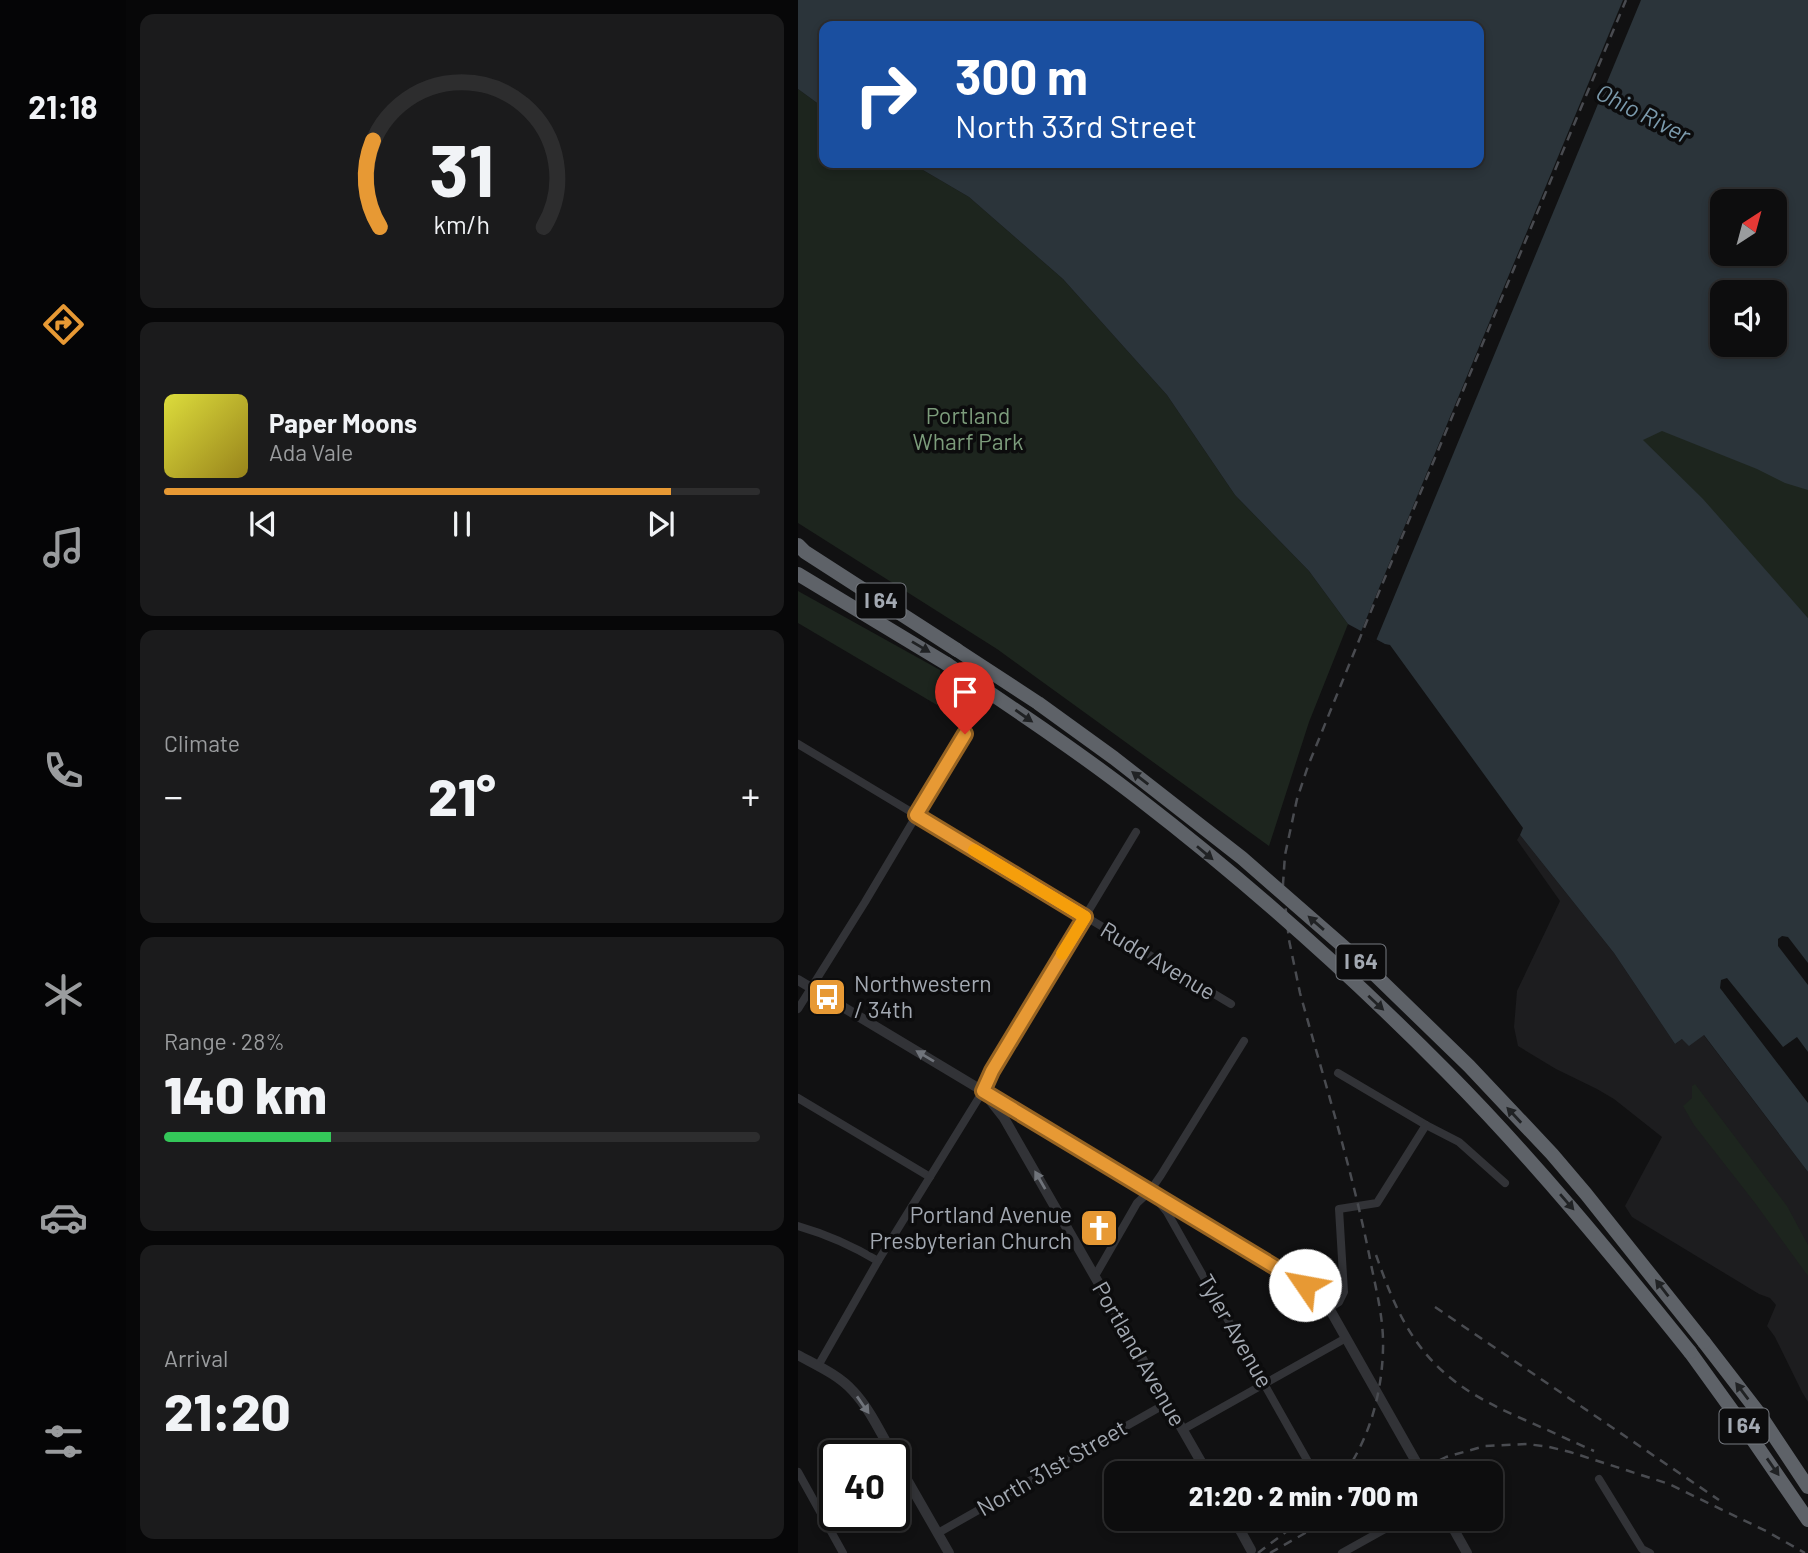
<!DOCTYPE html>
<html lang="en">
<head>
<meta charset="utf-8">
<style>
	:root { --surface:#0d0d0e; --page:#1b1b1c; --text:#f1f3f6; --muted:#9a9c9e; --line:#2d2d2e; --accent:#e79934 }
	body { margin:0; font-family:Barlow,sans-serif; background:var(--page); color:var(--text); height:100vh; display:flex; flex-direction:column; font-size:26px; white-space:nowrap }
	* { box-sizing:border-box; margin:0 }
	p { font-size:23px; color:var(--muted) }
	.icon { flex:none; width:38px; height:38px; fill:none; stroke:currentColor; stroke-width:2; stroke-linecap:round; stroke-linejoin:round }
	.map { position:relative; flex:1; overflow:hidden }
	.details { display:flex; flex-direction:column; gap:14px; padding:14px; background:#070708; width:672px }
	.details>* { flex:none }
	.top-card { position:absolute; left:21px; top:21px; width:665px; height:147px; border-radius:14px; box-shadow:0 4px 10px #0003,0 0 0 2px var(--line); background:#1a4fa0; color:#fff; overflow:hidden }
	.needle { width:46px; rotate:36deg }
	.tools { position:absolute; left:912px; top:189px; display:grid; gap:14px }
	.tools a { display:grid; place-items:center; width:77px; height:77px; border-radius:14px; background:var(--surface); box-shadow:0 4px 10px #0003,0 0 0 2px var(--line); font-size:35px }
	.speed { position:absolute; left:21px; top:1440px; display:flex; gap:14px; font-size:35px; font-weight:700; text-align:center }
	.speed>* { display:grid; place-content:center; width:91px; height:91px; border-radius:50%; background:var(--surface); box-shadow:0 4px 10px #0003,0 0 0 2px var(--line); line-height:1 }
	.speed .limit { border:4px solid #111; border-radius:10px; background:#fff; color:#111 }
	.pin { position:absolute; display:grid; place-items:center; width:60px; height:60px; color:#fff; margin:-72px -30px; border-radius:50% 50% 50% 0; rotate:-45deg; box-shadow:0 0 7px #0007 }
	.pin .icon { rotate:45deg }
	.me { position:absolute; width:77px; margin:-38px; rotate:303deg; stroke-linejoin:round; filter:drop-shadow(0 0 5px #0008) }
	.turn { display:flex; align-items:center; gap:24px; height:147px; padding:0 21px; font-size:32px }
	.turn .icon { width:91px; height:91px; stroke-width:2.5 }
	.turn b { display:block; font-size:49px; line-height:60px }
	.big { font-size:52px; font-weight:800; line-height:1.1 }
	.details .widget { flex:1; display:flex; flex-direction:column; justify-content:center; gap:10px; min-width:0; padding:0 24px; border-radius:14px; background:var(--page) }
	.details .dial { align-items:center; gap:0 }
	.dial svg { height:182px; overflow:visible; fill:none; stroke:var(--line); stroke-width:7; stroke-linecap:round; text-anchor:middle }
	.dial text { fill:var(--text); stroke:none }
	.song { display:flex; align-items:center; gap:21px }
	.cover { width:84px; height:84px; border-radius:10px; background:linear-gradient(135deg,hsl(60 70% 55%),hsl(50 70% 35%)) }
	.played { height:7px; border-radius:4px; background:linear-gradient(90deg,var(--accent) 85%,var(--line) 85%) }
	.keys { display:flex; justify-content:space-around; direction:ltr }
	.heat { display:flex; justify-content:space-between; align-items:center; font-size:38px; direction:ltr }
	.charge { height:10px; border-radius:5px; background:linear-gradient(90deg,#34c759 28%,var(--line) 0) }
	.trip { position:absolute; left:306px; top:1461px; width:399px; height:70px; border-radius:14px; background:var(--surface); box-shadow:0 4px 10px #0003,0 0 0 2px var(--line); font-weight:800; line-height:70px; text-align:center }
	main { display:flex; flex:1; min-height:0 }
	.dock { display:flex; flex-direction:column; width:126px; justify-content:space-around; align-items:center; background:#050506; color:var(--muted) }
	.dock .icon { width:49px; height:49px }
	.dock .on { color:var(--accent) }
	.dock b { font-size:32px; color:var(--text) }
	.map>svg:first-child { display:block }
	.built { fill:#1d1d1f }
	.green { fill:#1d251e }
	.water { fill:#2b343a; fill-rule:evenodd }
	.pier { fill:#111112 }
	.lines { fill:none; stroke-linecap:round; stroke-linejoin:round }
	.minor { stroke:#323337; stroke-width:8 }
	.tertiary { stroke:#323337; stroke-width:10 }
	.motorway { stroke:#5e6268; stroke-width:14 }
	.rail { stroke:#494b50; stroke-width:2.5; stroke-dasharray:9 7; stroke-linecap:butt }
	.motorway-bridge { stroke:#5e6268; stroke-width:14 }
	.oneway { fill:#202224 }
	.oneway2 { fill:#70747b }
	.route-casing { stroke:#966322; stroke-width:18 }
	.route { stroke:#e79934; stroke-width:12 }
	.slow { stroke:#f59e0b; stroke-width:12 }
	.labels { text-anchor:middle; stroke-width:7; stroke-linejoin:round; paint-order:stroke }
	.shield { fill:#0c0c0d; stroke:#767a80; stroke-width:2 }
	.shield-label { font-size:21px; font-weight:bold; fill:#a3a9b2 }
	.park-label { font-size:23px; fill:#7c9c7b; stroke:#0c0c0d }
	.street-label { font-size:23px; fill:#a3a9b2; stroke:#0c0c0d }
	.poi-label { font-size:23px; fill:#a3a9b2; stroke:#0c0c0d; text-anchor:start }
	.water-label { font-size:24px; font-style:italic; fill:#7b9aac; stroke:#0c0c0d }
</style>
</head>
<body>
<main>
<nav class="dock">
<b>21:18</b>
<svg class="icon on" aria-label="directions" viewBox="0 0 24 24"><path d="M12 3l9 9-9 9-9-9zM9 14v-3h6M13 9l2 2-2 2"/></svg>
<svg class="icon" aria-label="music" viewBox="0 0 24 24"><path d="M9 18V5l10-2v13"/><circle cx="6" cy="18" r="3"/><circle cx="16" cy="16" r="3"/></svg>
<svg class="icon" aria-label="phone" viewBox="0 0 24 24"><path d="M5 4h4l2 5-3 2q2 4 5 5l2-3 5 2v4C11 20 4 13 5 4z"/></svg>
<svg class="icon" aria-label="climate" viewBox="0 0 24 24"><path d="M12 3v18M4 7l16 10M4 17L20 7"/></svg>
<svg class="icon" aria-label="car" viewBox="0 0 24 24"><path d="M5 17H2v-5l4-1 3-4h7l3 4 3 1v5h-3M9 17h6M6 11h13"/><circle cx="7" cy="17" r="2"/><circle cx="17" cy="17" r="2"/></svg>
<svg class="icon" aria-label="filters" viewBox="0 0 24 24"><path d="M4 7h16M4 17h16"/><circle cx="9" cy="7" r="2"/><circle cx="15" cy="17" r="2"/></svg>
</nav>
<section class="details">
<div class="widget dial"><svg viewBox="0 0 100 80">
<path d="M14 69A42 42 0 1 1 86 69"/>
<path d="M14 69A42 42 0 0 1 11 31" stroke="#e79934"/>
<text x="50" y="56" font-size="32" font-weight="700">31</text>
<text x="50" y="72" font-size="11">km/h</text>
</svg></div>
<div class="widget">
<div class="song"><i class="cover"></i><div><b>Paper Moons</b><p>Ada Vale</p></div></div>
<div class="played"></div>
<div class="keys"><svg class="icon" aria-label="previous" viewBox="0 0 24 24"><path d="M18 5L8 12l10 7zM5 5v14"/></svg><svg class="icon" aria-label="pause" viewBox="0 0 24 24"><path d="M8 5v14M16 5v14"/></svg><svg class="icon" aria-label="next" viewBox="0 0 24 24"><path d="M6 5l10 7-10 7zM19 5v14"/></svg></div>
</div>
<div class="widget"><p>Climate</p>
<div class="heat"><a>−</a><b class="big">21°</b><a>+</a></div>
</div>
<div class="widget"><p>Range · 28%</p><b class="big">140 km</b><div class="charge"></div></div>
<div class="widget"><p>Arrival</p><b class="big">21:20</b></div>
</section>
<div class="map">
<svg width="1010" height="1553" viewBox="0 0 1010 1553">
	<rect width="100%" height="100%" fill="#111112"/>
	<path class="built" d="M722 835 816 953 877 1044 884 1039 895 1021 1010 1172V1402L1004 1392 977 1337 969 1326 978 1305 972 1298 961 1294 834 1217 827 1206 864 1137 816 1099 799 1089 758 1069 720 1046 716 1027 719 991 762 901 719 840Z"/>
	<g class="green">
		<path d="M0 89 26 108V163H113L171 197 265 279 369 395 437 495 511 571 550 624 511 722 471 846 199 649 0 523Z"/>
		<path d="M835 406 1010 450V618L844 440Z"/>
		<path d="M0 591 142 670 144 686 139 705 0 623Z"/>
		<path d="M897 1084 989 1206 1010 1245V1276L957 1203 896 1125 885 1106 894 1098V1086Z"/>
	</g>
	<path class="water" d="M0 0H1010V490L987 483 959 469 864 431 845 440 905 499 1010 618V1172L906 1035 891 1046 884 1039 877 1044 816 953 722 835 725 828 592 645 587 644 550 624 511 571 437 495 369 395 265 279 171 197 113 163H681V26H26V108L0 89ZM924 201H976V254H924ZM924 292H976V345H924Z"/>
	<g class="pier">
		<path d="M825 0H843L577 643 562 634Z"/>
		<path d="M984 936 990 937 1010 963V985L980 946V939Z"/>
		<path d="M929 978 985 1047 999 1037 1010 1052V1103L922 988 923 980Z"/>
	</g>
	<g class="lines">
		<g class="minor">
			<path d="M0 744 433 1004"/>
			<path d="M0 1009 67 902 167 734"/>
			<path d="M540 1073 628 1125 661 1142 707 1183"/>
			<path d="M0 1098 132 1177"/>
			<path d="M355 1195 369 1212 517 1474"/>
			<path d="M0 1226C28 1234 55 1246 80 1261"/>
			<path d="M297 1276 339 1203 352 1191 363 1175 446 1041"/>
			<path d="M531 1308 541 1302 546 1292 541 1209 579 1203 628 1125"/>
			<path d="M20 1366 80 1261 185 1091 194 1071 338 832"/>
			<path d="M384 1430 548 1338"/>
			<path d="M0 1472 45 1553"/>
			<path d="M686 1474 688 1472"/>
			<path d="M801 1479 844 1549 852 1553"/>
			<path d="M140 1533 369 1403"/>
			<path d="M544 1553 605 1519"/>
		</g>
		<g class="tertiary">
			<path d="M0 980 495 1277 517 1294 531 1308 625 1474"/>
			<path d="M191 1099 206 1118 410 1474"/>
			<path d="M0 1355C18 1365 41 1375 55 1391 72 1409 83 1434 96 1456"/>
			<path d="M96 1457 151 1553"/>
			<path d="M436 1519 453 1550"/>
			<path d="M650 1519 669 1553"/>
		</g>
		<g class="motorway">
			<path d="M0 545 7 552 159 650"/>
			<path d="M0 574 149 664"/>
			<path d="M906 1342 960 1412 1010 1487"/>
			<path d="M892 1352 944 1424 1010 1520"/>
		</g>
		<g class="rail">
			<path d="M578 1255C588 1283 599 1313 616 1338 645 1381 682 1400 727 1420 750 1430 773 1441 796 1451"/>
			<path d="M637 1307 921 1500"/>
			<path d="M546 1474C572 1438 584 1392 585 1349 586 1317 577 1286 571 1254 553 1166 526 1080 502 993L491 940 485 884 487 855 499 799 510 766 566 628 828 0"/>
			<path d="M613 1474 648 1457 687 1446 729 1444 751 1447 772 1452 871 1484 968 1531 1007 1553"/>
			<path d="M460 1553 505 1519"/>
			<path d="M472 1553 532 1519"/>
		</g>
		<g class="motorway-bridge">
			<path d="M159 650 240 703 316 758 444 858 570 968 671 1066 754 1154 788 1194 906 1342"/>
			<path d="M149 664C213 707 278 750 340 798 449 882 552 974 649 1072 736 1160 814 1255 892 1352"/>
		</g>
	</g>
	<defs><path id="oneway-solid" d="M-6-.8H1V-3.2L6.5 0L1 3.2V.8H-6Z" transform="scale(1.75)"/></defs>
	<g class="oneway">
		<use href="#oneway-solid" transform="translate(123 647) rotate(31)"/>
		<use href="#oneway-solid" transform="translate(226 716) rotate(35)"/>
		<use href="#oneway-solid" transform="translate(342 778) rotate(-142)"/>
		<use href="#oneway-solid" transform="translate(407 853) rotate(40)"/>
		<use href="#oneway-solid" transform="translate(518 923) rotate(-139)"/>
		<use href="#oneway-solid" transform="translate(578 1003) rotate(43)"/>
		<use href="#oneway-solid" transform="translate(716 1115) rotate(-133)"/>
		<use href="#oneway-solid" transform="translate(769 1202) rotate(49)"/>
		<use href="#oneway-solid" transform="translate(864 1288) rotate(-128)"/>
		<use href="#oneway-solid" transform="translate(944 1391) rotate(-127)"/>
		<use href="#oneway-solid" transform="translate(975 1467) rotate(55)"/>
	</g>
	<g class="oneway2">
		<use href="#oneway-solid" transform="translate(127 1056) rotate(-149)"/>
		<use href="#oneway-solid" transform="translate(242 1180) rotate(-120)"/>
		<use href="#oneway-solid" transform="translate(65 1405) rotate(55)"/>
	</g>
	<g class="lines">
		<defs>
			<path id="route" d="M167 734 118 815 287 917 194 1071 185 1091 507 1285"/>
		</defs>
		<use href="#route" class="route-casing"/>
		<use href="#route" class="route"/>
		<path class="slow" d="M176 850 287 917 264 954"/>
	</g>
	<defs>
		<symbol id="bus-square" viewBox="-11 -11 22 22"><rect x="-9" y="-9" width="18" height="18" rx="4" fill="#e79934" stroke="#0c0c0d"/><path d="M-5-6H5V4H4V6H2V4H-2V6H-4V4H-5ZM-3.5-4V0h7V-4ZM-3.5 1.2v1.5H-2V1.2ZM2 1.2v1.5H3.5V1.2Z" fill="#fff"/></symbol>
		<symbol id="church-square" viewBox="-11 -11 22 22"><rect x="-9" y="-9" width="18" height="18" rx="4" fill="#e79934" stroke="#0c0c0d"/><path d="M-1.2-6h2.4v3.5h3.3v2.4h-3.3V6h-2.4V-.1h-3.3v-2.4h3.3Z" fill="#fff"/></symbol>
	</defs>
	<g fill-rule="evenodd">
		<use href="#bus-square" x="7" y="975" width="44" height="44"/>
		<use href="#church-square" x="279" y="1206" width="44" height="44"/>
	</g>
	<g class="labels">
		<g class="shield">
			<rect x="58.5" y="583.5" width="49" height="35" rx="5"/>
			<rect x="538.5" y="944.5" width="49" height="35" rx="5"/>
			<rect x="921.5" y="1408.5" width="49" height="35" rx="5"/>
		</g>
		<g class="shield-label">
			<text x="83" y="608">I 64</text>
			<text x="563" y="969">I 64</text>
			<text x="946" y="1433">I 64</text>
		</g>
		<g class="park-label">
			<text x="170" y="424">Portland<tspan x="170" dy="26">Wharf Park</tspan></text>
		</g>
		<g class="street-label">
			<text transform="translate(360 961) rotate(31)" y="8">Rudd Avenue</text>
			<text transform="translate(437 1331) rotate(60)" y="8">Tyler Avenue</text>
			<text transform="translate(341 1354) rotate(60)" y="8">Portland Avenue</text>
			<text transform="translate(254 1468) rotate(-30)" y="8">North 31st Street</text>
		</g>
		<g class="poi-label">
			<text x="56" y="992">Northwestern<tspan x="56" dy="26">/ 34th</tspan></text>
			<text x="274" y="1223" text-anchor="end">Portland Avenue<tspan x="274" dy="26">Presbyterian Church</tspan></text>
		</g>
		<g class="water-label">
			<text transform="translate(845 114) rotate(27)" y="8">Ohio River</text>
		</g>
	</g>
</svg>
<div class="tools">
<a><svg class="needle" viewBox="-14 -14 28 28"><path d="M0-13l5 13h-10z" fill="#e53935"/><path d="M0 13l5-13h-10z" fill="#9a9c9e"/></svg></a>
<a><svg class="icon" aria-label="sound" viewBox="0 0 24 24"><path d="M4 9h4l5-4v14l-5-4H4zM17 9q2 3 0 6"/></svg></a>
</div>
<div class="speed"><div class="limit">40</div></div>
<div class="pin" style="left:167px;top:734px;background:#d93025"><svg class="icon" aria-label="arrive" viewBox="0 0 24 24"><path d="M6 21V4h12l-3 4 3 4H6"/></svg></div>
<svg class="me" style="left:507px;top:1285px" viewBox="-20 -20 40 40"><circle r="19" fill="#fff"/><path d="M0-13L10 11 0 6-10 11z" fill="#e79934"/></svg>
<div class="trip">21:20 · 2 min · 700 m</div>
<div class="top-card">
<div class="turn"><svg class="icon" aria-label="right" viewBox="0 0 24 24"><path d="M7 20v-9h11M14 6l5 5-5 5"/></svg><div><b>300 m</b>North 33rd Street</div></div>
</div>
</div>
</main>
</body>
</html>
